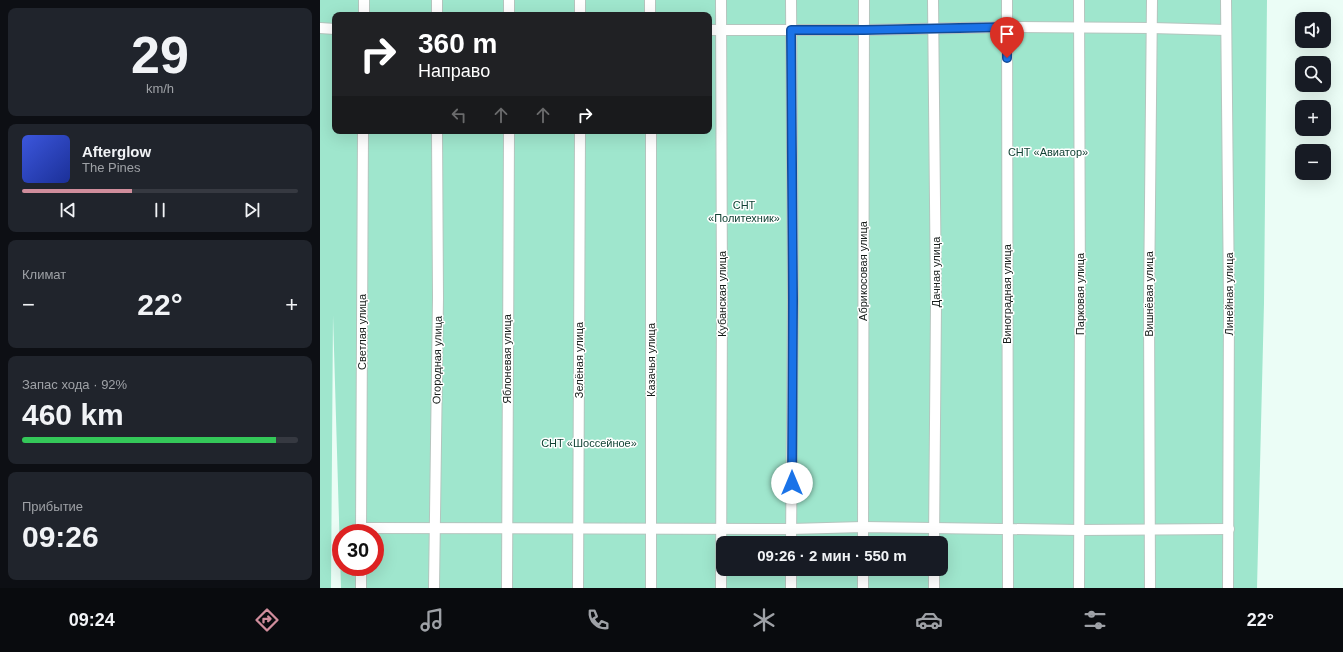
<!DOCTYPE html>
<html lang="ru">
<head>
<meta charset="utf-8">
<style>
	:root { --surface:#171b24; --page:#20242c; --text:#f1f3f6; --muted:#9ea1a6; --line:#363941; --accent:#d08d9c }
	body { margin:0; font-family:Helvetica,sans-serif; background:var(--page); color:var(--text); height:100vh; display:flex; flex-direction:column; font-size:15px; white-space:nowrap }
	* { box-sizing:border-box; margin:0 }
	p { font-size:13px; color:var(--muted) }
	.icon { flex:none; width:22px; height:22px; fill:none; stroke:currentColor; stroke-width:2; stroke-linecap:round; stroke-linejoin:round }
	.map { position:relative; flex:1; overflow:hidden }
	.drawer { display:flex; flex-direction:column; gap:8px; padding:8px; background:#0d0f14; width:320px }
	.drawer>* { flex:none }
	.banner { position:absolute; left:12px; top:12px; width:380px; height:122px; border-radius:8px; box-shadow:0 4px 16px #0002; background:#202124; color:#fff; overflow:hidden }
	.tools { position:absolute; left:975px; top:12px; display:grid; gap:8px }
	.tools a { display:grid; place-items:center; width:36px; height:36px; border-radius:8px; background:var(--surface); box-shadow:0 4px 16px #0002; font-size:20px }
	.speed { position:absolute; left:12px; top:524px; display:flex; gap:8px; font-size:20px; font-weight:700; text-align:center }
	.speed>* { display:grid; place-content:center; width:52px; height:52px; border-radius:50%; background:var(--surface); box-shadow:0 4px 16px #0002; line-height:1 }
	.speed .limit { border:6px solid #d22; background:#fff; color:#111 }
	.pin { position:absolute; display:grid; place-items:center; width:34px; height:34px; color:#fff; margin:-41px -17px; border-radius:50% 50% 50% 0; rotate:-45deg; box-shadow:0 0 4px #0007 }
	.pin .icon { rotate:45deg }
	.me { position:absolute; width:44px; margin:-22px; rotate:0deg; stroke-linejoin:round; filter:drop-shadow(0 0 3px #0008) }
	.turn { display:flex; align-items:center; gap:14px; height:84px; padding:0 20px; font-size:18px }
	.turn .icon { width:52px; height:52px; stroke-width:2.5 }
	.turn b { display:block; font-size:28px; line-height:34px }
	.lanes { display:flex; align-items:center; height:38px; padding:0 20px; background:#0003; justify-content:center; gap:20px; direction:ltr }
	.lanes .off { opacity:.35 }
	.big { font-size:30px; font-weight:600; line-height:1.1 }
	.drawer .tile { flex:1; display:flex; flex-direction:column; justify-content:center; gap:6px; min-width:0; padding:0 14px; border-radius:8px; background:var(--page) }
	.drawer .dial { align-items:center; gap:0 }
	.dial b { font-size:52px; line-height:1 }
	.song { display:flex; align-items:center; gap:12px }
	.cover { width:48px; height:48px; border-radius:6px; background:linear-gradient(135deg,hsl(230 70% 55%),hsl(230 70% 35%)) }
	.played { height:4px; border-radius:2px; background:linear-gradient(90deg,var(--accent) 40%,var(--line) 40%) }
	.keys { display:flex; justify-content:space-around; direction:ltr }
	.heat { display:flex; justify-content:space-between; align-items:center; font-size:22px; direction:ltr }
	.charge { height:6px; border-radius:3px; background:linear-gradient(90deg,#34c759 92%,var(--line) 0) }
	.trip { position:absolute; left:396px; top:536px; width:232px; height:40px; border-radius:8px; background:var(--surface); box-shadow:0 4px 16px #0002; font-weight:600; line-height:40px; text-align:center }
	.menu { display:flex; height:64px; justify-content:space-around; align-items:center; background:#090b0e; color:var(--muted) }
	.menu .icon { width:28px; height:28px }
	.menu .on { color:var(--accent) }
	.menu b { font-size:18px; color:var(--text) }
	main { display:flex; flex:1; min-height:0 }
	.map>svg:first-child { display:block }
	.green { fill:#9fe6cd; fill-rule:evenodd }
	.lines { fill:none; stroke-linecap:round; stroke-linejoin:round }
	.street-casing { stroke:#b4c5be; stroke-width:12 }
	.street { stroke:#fff; stroke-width:10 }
	.route-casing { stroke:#114b97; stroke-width:10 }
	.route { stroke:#1a73e8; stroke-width:7 }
	.labels { text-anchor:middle; stroke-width:3; stroke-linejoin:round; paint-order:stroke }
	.park-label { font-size:11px; fill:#114234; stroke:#fff }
	.street-label { font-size:11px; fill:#161c19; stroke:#fff }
</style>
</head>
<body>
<main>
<section class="drawer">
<div class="tile dial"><b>29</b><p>km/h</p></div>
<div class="tile">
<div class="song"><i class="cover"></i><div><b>Afterglow</b><p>The Pines</p></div></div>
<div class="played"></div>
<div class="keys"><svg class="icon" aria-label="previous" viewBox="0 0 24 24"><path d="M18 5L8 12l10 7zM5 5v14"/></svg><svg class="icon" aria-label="pause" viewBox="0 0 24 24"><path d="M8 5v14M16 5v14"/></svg><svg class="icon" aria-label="next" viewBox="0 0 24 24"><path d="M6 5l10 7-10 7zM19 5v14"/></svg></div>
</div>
<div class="tile"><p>Климат</p>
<div class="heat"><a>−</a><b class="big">22°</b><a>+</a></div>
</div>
<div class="tile"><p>Запас хода · 92%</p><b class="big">460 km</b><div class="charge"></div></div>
<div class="tile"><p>Прибытие</p><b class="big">09:26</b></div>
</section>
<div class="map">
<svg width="1023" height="588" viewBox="0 0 1023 588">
	<rect width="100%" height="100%" fill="#ebfdf6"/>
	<path class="green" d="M0 0H947L944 303 937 588H21L13 315 11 588H0ZM15 15H389V131H15ZM21 533H55V567H21ZM403 543H621V569H403Z"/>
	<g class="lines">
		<defs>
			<g id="street">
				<path d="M117 0V15"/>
				<path d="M189 0V15"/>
				<path d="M260 0V15"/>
				<path d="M330 0V15"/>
				<path d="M471 0 473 299 471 543"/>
				<path d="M613 0 616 303 614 543"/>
				<path d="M687 0 688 588"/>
				<path d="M759 0 760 304 759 588"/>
				<path d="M906 0 909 303 908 588"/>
				<path d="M44 15V0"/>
				<path d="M0 28 15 29"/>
				<path d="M389 30H544L687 27 832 28 906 30"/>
				<path d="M331 131V588"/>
				<path d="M41 528 471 529 543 527 760 530 909 529"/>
				<path d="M41 533 43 131"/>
				<path d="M543 543 544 0"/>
				<path d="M41 588V567"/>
				<path d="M114 588 118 298 117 131"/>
				<path d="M187 588 189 131"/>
				<path d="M258 588 260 131"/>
				<path d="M401 588 402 298 401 0"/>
				<path d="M471 588V569"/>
				<path d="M543 588V569"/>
				<path d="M614 588V569"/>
				<path d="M830 588 829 303 832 0"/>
			</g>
		</defs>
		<use href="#street" class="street-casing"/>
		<use href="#street" class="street"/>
	</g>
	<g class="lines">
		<defs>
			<path id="route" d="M472 483 473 299 471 30H544L687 27V58"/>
		</defs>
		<use href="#route" class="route-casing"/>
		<use href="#route" class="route"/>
	</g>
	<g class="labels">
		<g class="park-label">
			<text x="728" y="156">СНТ «Авиатор»</text>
			<text x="424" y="209">СНТ<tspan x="424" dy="13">«Политехник»</tspan></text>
			<text x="269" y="447">СНТ «Шоссейное»</text>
		</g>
		<g class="street-label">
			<text transform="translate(543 271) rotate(-90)" y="4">Абрикосовая улица</text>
			<text transform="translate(616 272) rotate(-90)" y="4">Дачная улица</text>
			<text transform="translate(402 294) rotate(-90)" y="4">Кубанская улица</text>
			<text transform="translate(687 294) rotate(-90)" y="4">Виноградная улица</text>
			<text transform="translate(760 294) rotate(-90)" y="4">Парковая улица</text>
			<text transform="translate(829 294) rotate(-90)" y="4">Вишнёвая улица</text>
			<text transform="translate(909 294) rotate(-90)" y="4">Линейная улица</text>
			<text transform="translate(42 332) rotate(-90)" y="4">Светлая улица</text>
			<text transform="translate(187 359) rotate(-90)" y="4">Яблоневая улица</text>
			<text transform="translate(117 360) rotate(-89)" y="4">Огородная улица</text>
			<text transform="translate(259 360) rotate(-90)" y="4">Зелёная улица</text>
			<text transform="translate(331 360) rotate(-90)" y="4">Казачья улица</text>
		</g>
	</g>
</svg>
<div class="tools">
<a><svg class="icon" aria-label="sound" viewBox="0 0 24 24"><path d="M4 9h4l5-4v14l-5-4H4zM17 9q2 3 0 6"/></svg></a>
<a><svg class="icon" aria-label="search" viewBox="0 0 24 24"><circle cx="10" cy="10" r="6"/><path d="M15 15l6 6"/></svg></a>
<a>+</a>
<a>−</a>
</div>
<div class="speed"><div class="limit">30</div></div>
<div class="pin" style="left:687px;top:58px;background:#d93025"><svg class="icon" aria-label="arrive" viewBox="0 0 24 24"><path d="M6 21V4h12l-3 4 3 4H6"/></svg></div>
<svg class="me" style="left:472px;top:483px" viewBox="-20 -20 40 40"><circle r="19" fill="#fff"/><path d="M0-13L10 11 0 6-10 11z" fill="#1a73e8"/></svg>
<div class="trip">09:26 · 2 мин · 550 m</div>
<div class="banner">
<div class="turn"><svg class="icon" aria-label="right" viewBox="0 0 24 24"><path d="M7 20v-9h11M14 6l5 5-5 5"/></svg><div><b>360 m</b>Направо</div></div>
<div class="lanes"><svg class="icon off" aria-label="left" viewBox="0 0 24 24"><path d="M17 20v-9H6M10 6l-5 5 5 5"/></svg><svg class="icon off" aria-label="ahead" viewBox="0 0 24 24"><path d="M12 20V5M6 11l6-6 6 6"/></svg><svg class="icon off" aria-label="ahead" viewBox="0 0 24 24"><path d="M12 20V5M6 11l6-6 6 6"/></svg><svg class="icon" aria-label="right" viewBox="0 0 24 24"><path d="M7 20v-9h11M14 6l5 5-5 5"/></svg></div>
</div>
</div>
</main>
<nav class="menu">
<b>09:24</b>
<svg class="icon on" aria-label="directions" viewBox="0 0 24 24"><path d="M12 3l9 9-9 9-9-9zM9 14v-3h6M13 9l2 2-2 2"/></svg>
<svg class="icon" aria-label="music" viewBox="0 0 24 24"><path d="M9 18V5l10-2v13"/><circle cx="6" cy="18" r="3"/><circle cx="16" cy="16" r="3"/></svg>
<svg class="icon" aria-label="phone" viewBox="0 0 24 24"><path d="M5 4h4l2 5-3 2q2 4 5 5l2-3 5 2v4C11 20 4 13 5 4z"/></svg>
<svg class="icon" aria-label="climate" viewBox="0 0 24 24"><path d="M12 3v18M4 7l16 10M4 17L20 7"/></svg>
<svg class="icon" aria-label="car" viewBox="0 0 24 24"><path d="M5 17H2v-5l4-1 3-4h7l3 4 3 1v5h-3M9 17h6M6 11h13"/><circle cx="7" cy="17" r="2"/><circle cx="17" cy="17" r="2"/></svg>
<svg class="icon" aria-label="filters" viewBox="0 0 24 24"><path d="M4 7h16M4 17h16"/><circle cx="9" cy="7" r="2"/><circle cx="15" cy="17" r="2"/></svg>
<b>22°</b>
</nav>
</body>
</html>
